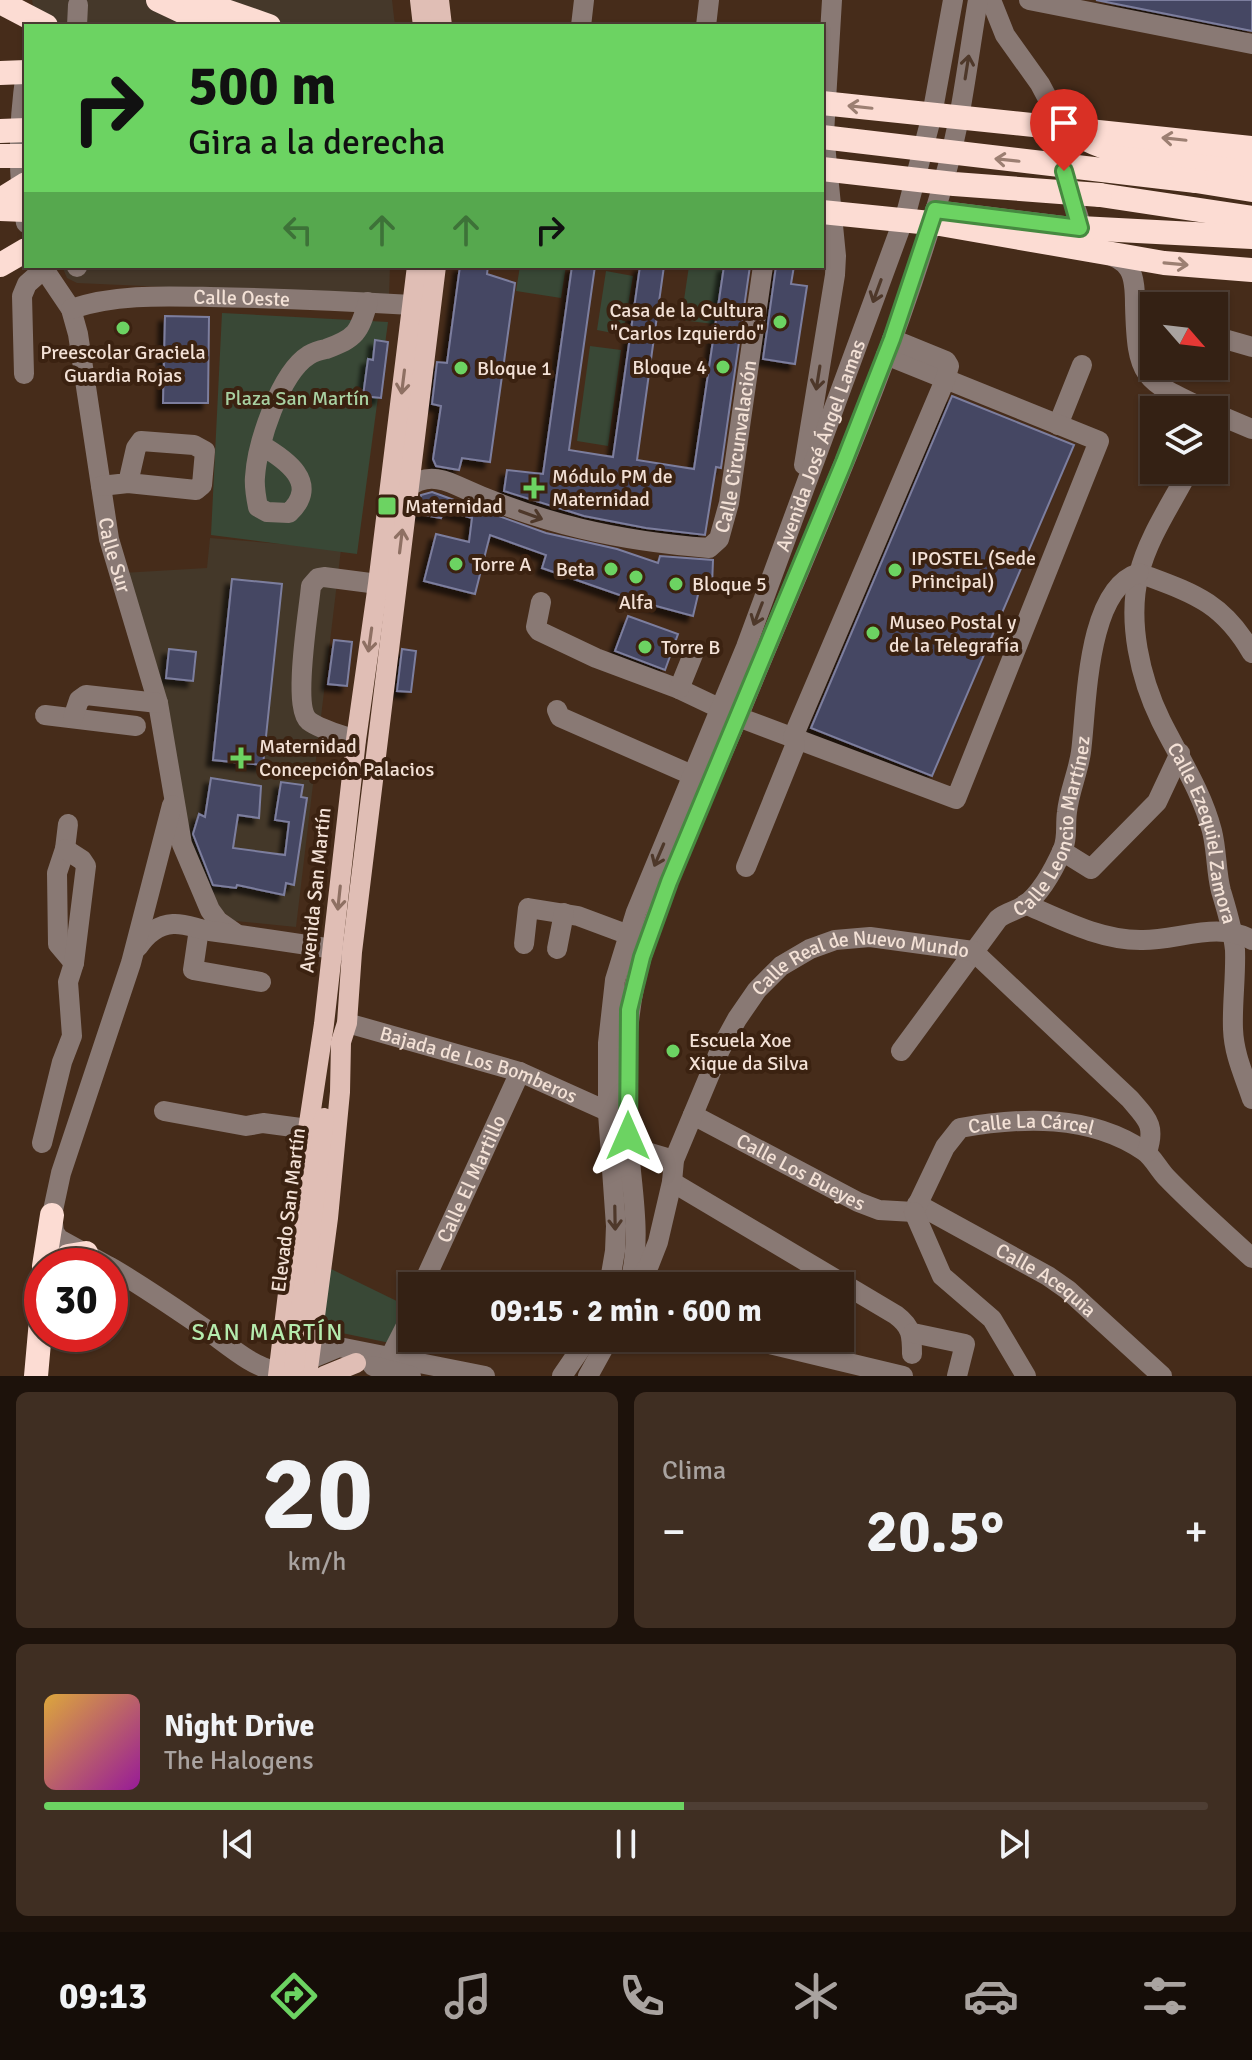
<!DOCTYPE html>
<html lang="es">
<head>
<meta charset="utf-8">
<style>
	:root { --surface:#342114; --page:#3f2e22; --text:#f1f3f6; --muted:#a9a3a0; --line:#4e3e34; --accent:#6cd362 }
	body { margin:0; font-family:Signika,sans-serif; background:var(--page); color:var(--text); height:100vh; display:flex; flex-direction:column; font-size:30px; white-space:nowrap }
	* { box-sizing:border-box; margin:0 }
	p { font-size:26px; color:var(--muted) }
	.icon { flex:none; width:44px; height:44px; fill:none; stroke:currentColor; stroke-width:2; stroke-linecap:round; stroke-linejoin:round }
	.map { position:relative; height:1376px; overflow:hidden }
	.panel { display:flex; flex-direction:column; gap:16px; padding:16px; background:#1d120b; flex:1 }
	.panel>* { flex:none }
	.top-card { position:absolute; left:24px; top:24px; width:800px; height:244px; border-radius:0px; box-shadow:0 2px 6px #0004,0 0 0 2px var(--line); background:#6cd362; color:#111; overflow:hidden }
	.needle { width:52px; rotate:118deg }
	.tools { position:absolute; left:1140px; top:292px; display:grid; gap:16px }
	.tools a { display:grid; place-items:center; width:88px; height:88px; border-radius:0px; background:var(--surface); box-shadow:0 2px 6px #0004,0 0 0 2px var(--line); font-size:40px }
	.speed { position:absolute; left:24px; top:1248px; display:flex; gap:16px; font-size:40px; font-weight:700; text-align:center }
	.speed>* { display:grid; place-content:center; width:104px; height:104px; border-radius:50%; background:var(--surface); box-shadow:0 2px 6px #0004,0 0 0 2px var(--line); line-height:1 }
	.speed .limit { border:12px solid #d22; background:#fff; color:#111 }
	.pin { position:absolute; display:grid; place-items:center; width:68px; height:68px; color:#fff; margin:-82px -34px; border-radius:50% 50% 50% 0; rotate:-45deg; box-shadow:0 0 8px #0007 }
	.pin .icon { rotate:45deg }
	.me { position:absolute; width:88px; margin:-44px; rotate:0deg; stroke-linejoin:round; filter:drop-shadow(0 0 6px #0008) }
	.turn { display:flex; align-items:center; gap:28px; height:168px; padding:0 32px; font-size:36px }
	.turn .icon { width:104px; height:104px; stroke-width:2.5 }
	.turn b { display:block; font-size:56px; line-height:68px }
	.lanes { display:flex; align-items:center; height:76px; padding:0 32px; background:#0003; justify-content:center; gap:40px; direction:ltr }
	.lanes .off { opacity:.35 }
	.big { font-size:60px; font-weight:700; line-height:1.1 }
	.panel .tile { flex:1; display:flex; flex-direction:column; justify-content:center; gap:12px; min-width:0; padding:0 28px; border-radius:12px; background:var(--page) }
	.panel .dial { align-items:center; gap:0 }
	.dial b { font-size:104px; line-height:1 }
	.song { display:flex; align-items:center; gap:24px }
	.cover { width:96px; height:96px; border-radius:12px; background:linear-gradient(135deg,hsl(40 70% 55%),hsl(300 70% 35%)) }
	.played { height:8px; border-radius:4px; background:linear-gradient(90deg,var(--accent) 55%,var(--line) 55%) }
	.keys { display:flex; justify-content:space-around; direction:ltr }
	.heat { display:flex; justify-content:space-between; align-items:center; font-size:44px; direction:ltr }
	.panel .tiles { flex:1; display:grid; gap:16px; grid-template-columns:1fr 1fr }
	.tile:last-child { grid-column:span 2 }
	.trip { position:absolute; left:398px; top:1272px; width:456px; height:80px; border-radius:0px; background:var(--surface); box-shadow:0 2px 6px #0004,0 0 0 2px var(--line); font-weight:700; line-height:80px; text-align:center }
	.dock { display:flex; height:128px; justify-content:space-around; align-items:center; background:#150d08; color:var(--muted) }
	.dock .icon { width:56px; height:56px }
	.dock .current { color:var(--accent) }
	.dock b { font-size:36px; color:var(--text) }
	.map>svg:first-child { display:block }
	.industrial { fill:#45382a }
	.medical { fill:#443829 }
	.green { fill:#394836 }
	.building { fill:#454663; stroke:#7c7e9e; stroke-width:2; filter:url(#shadow) }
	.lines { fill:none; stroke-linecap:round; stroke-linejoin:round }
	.minor { stroke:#897974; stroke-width:20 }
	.major { stroke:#e0beb5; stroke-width:20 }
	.highway { stroke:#fcdcd3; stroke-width:24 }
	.major-bridge { stroke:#e0beb5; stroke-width:20 }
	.highway-bridge { stroke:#fcdcd3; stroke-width:24 }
	.oneway { stroke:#4e382a }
	.oneway2 { stroke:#9c7f72 }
	.oneway3 { stroke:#8e7063 }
	.route-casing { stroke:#468940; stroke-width:20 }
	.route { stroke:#6cd362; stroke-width:14 }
	.poi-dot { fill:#6cd362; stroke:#3b2211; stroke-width:3 }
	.labels { text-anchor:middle; stroke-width:8; stroke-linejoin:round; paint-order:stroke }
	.street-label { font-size:20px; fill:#f3e1d6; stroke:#3b2211 }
	.poi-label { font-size:20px; fill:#f3e1d6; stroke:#3b2211; text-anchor:start }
	.park-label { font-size:20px; fill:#a8d1a2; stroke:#3b2211 }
	.quarter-label { font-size:24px; letter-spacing:2px; fill:#b4ebad; stroke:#3b2211 }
</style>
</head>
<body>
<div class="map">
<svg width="1252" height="1376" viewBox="0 0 1252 1376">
	<defs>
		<filter id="shadow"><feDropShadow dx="-6" dy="6" stdDeviation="2" flood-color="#0009"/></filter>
	</defs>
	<rect width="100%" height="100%" fill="#462c1a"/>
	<g class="industrial">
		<path d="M32 0H392L395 26H37Z"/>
		<path d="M62 266H390L389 297 77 283 67 278Z"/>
	</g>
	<path class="medical" d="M210 538 341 549 296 927 235 921 214 905 199 887 122 573 207 568Z"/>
	<g class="green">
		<path d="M520 266H566L561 298 516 291Z"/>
		<path d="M689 266H723L714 324 681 320Z"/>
		<path d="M606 271 633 276 623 335 597 330Z"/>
		<path d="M222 313 388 322 357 554 211 535Z"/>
		<path d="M590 346 621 350 608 446 577 441Z"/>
		<path d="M329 1268 407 1306 390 1343 318 1328Z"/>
	</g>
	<g class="building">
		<path d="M1096 0H1252V31Z"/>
		<path d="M460 266H488L487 274 515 283 490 462 462 458 459 470 436 466 433 459 441 406 432 404 437 362 447 363Z"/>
		<path d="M572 266H595L569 450 613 457 640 266H664L637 460 694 469 724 266H750L721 468 716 467 705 535 646 528 584 516 504 491 507 470 543 474Z"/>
		<path d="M776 266H794L791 284 807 286 795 364 763 359Z"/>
		<path d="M165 316 209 317 208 403H163Z"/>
		<path d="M375 340 388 342 381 398 363 396 368 359 373 360Z"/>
		<path d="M952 396 1074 445 932 776 811 728Z"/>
		<path d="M432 492 546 533 617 549 658 563 660 556 713 560 712 586 701 582 693 616 634 600 542 568 546 555 490 535 475 594 424 581 436 534 469 542 472 518 444 510 441 518 419 514 421 495Z"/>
		<path d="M232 579 282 584 263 765 213 760Z"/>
		<path d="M628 616 678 634 665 670 615 651Z"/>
		<path d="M334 640 352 642 347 686 328 684Z"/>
		<path d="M169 649 196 652 193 681 166 678Z"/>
		<path d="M402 649 416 651 411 692 397 691Z"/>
		<path d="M211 778 261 786 259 818 238 815 233 848 285 855 289 822 275 820 281 782 303 785 301 797 307 798 294 885 286 883 284 895 237 885 236 888 213 885 193 834 199 814 205 817Z"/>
	</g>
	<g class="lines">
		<g class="minor">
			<path d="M991 0 1005 35 1040 84 1057 116 1064 171 1087 244C1099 253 1120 255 1129 269 1135 278 1135 293 1135 305 1137 378 1142 380 1207 410"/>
			<path d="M1029 0 1252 44"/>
			<path d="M77 26 78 5"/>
			<path d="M581 26 584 0"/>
			<path d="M706 26 709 0"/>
			<path d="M26 72C19 120 17 175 26 223"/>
			<path d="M935 210 1080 228"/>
			<path id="s1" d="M42 266 71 309 78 334 109 539 158 703 182 844 210 910 218 921 235 933"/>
			<path d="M77 266V267"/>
			<path id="s2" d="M71 309C115 294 164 296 210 297 278 298 345 301 412 305"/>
			<path d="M1214 336 1252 347"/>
			<path d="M24 374 22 296 27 284 44 269"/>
			<path d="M1214 413 1252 429"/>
			<path d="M1058 425 1082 365"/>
			<path d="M261 445C285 459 321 483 289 513L267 512 258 507C256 497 254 487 255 477 257 444 280 373 309 355 314 352 321 350 326 349 356 338 359 333 368 302"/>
			<path d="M804 465 835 275 836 256 824 134 832 0"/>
			<path id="s3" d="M1189 470C1172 503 1148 537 1139 574 1127 621 1140 678 1161 721 1179 757 1202 792 1212 831 1217 851 1216 872 1221 891 1227 911 1233 930 1235 950 1236 977 1232 1003 1233 1029 1234 1055 1244 1075 1252 1099"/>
			<path d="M101 486 128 483 196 490 202 485 205 451 194 445 141 441 136 448 128 483"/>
			<path id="s4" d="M407 488C424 475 439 477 458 486 540 524 620 541 709 548L719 539 729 503 763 266"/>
			<path d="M1139 573C1192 593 1222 601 1252 653"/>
			<path d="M541 602 536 627 539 631 596 658 679 689 738 717 956 799 1099 441 886 355"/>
			<path d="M679 689 694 652"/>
			<path d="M557 710 560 717 692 775"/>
			<path d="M45 715 136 726"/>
			<path d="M73 718 79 700 86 695 158 703"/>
			<path d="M356 740C342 735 321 730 309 721 292 707 309 610 311 586L318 578 324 577 378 584"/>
			<path d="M68 824 65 849 57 873 58 944 74 963"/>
			<path d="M1062 851 1091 869 1157 802 1180 753"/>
			<path d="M746 867 795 746 793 737 945 380 949 366 946 361 892 339"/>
			<path d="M1025 904C1062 920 1102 941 1143 940 1179 940 1218 921 1252 940"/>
			<path d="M199 929 193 970 261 982"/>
			<path d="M524 944 528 908 578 916 629 935"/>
			<path d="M138 947C146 935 158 925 173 924 185 923 197 929 210 931 255 937 301 944 346 951"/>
			<path d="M557 949 564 913"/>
			<path id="s5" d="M347 1023 520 1072 618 1116"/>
			<path id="s6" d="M901 1051 998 919C1006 912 1016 911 1025 905 1041 893 1055 867 1063 849 1068 837 1065 825 1067 812 1069 792 1078 773 1081 752 1087 706 1086 589 1139 573"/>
			<path d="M164 1111 246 1126 263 1123 308 1129"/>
			<path id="s7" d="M693 1115 858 1202 879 1210 914 1212"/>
			<path d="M42 1143 62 1062 72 1036 68 982 74 963 86 866 82 860 65 849"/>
			<path d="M620 1144 674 1160"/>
			<path d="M672 1182 896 1315C912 1327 912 1336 912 1354"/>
			<path id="s8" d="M917 1204 1048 1276 1068 1290 1162 1376"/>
			<path id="s9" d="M914 1212 945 1147 960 1128C1021 1117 1090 1114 1144 1151 1153 1157 1159 1170 1167 1178 1194 1206 1224 1232 1252 1258"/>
			<path d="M914 1212 942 1276 992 1319 1026 1376"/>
			<path d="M108 1266 59 1239 54 1232 52 1215 61 1173 131 963 172 805"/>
			<path d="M110 1267C143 1286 173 1307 204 1328 227 1344 251 1367 279 1372L339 1347 485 1376"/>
			<path id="s10" d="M422 1286 520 1072"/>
			<path id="s11" d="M609 1286 615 1251 616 1226 608 1113V1043L615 980 636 912 746 647 907 210 932 115 953 0"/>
			<path d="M629 1286C643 1238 631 1187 628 1138 624 1079 624 1013 642 956 669 870 708 788 743 705 815 530 896 356 946 173 962 117 968 58 978 0"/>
			<path id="s12" d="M636 1286 649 1265 658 1242 672 1182 674 1160 720 1050 737 1019 757 990 781 966 810 949 835 940 870 937 973 951 1130 1099C1147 1119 1156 1125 1147 1152"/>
			<path d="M913 1333 965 1344 957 1376"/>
			<path d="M744 1338 903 1376"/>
			<path d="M390 1357 412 1314"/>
			<path d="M373 1366 411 1376"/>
			<path d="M562 1376 588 1338"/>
			<path d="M588 1376 609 1338"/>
		</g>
		<g class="major">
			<path d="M420 0 423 26"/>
			<path d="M439 0 442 26"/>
			<path d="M278 1376 307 1136 324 1024 356 740 378 584 417 266"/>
			<path d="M307 1376 328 1218 340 1092 341 1042 347 1023 352 952 436 266"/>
			<path d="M324 1376 356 1363"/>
		</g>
		<g class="highway">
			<path d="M158 0 213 26"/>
			<path d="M194 0 269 26"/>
			<path d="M1070 128C1104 161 1204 164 1252 170"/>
			<path d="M1196 181 1252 190"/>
			<path d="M1100 195 1252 218"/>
			<path d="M1080 228 1252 237"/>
			<path d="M0 265 26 250"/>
			<path d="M44 1266 52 1215"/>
			<path d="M59 1266 68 1256 86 1253"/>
			<path d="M36 1376 42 1309"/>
		</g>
		<path class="major-bridge" d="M293 1376 324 1118"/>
		<g class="highway-bridge">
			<path d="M0 2 46 26"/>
			<path d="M0 73 26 72"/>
			<path d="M822 103 1252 148"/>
			<path d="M0 131 26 130"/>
			<path d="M822 137 1196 181"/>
			<path d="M0 156H26"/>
			<path d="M822 169 954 184 1100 195"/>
			<path d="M0 200 26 184"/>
			<path d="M0 209 26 210"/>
			<path d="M822 212 940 224 1164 263 1252 270"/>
		</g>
	</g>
	<defs><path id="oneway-shaft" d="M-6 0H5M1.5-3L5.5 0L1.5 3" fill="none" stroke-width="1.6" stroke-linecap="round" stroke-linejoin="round" transform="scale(2)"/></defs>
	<g class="oneway">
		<use href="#oneway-shaft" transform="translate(967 67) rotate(-81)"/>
		<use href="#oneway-shaft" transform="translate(877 291) rotate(110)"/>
		<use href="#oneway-shaft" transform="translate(818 378) rotate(99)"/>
		<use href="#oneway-shaft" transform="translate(531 515) rotate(20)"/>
		<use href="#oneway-shaft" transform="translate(758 614) rotate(111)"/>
		<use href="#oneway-shaft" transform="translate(659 855) rotate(113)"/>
		<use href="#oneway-shaft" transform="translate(615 1218) rotate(89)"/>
	</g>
	<g class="oneway2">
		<use href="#oneway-shaft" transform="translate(860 107) rotate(-174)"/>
		<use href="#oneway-shaft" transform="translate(1174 139) rotate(-174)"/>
		<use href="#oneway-shaft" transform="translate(1007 160) rotate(-174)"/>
		<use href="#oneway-shaft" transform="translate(1176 264) rotate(5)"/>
	</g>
	<g class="oneway3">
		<use href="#oneway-shaft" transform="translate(403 382) rotate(97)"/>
		<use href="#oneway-shaft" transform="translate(401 541) rotate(-83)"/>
		<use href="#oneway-shaft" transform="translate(370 640) rotate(98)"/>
		<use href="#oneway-shaft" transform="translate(339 898) rotate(96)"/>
	</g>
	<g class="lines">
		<defs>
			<path id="route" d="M628 1136 629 1010 642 957 669 882 844 462 892 339 935 210 1080 228 1064 171"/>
		</defs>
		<use href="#route" class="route-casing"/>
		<use href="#route" class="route"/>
	</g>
	<g class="poi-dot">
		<circle cx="780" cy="322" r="8"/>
		<circle cx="123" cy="328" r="8"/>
		<circle cx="723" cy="367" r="8"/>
		<circle cx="461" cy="368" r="8"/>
		<path d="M530 476h8v8h8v8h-8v8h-8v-8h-8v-8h8z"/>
		<rect x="377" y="496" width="20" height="20" rx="4"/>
		<circle cx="456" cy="564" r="8"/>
		<circle cx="611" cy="569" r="8"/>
		<circle cx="895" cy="570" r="8"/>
		<circle cx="636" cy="577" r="8"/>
		<circle cx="676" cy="584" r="8"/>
		<circle cx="873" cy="633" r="8"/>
		<circle cx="645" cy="647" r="8"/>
		<path d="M237 746h8v8h8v8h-8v8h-8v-8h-8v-8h8z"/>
		<circle cx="673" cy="1051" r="8"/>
	</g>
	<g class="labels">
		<g class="street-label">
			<text dy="7" stroke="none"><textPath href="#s2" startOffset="172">Calle Oeste</textPath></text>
			<text dy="7" stroke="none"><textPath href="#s11" startOffset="880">Avenida José Ángel Lamas</textPath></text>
			<text dy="7" stroke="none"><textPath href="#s4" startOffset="422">Calle Circunvalación</textPath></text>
			<text dy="7" stroke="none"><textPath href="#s1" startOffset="302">Calle Sur</textPath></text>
			<text dy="7" stroke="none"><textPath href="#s6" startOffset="280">Calle Leoncio Martínez</textPath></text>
			<text dy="7" stroke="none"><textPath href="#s3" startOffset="388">Calle Ezequiel Zamora</textPath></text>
			<text transform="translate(315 890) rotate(-84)" y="7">Avenida San Martín</text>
			<text dy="7" stroke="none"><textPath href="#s12" startOffset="436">Calle Real de Nuevo Mundo</textPath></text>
			<text dy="7" stroke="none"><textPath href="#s5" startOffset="138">Bajada de Los Bomberos</textPath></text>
			<text dy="7" stroke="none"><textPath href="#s9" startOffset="168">Calle La Cárcel</textPath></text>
			<text dy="7" stroke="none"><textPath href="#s7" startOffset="122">Calle Los Bueyes</textPath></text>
			<text dy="7" stroke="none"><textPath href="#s10" startOffset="118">Calle El Martillo</textPath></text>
			<text transform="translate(288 1210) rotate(-83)" y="7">Elevado San Martín</text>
			<text dy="7" stroke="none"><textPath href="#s8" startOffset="150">Calle Acequia</textPath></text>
		</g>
		<g class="poi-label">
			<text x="764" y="317" text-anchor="end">Casa de la Cultura<tspan x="764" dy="23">"Carlos Izquierdo"</tspan></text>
			<text x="123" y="359" text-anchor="middle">Preescolar Graciela<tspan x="123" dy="23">Guardia Rojas</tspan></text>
			<text x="707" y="374" text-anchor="end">Bloque 4</text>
			<text x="477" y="375">Bloque 1</text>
			<text x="552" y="483">Módulo PM de<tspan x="552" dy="23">Maternidad</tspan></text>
			<text x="405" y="513">Maternidad</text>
			<text x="911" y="565">IPOSTEL (Sede<tspan x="911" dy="23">Principal)</tspan></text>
			<text x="472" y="571">Torre A</text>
			<text x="595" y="576" text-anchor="end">Beta</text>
			<text x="692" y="591">Bloque 5</text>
			<text x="636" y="609" text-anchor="middle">Alfa</text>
			<text x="889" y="629">Museo Postal y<tspan x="889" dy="23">de la Telegrafía</tspan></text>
			<text x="661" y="654">Torre B</text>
			<text x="259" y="753">Maternidad<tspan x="259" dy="23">Concepción Palacios</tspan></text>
			<text x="689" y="1047">Escuela Xoe<tspan x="689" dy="23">Xique da Silva</tspan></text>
		</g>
		<g class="park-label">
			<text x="297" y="405">Plaza San Martín</text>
		</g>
		<g class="quarter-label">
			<text x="268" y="1340">SAN MARTÍN</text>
		</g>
	</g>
</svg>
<div class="tools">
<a><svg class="needle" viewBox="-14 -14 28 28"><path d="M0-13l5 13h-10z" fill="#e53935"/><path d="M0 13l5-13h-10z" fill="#a9a3a0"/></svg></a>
<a><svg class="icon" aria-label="layers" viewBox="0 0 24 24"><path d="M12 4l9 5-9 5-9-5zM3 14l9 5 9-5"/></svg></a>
</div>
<div class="speed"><div class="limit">30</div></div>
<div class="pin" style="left:1064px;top:171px;background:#d93025"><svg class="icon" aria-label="arrive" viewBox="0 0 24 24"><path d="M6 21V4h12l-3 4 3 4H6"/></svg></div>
<svg class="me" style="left:628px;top:1136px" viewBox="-20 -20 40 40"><path d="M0-17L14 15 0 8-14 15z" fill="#6cd362" stroke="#fff" stroke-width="4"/></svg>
<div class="trip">09:15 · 2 min · 600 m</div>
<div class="top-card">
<div class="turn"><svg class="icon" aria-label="right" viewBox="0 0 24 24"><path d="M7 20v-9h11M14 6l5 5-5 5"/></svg><div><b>500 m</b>Gira a la derecha</div></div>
<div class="lanes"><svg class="icon off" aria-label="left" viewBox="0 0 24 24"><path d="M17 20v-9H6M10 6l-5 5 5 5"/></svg><svg class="icon off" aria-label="ahead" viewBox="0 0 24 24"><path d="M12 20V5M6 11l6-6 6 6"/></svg><svg class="icon off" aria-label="ahead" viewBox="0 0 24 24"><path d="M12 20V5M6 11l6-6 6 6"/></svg><svg class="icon" aria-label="right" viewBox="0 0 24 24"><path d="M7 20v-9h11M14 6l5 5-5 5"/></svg></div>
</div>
</div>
<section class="panel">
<div class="tiles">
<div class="tile dial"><b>20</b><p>km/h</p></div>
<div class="tile"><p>Clima</p>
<div class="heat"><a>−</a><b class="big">20.5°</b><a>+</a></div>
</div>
<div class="tile">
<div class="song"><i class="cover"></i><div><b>Night Drive</b><p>The Halogens</p></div></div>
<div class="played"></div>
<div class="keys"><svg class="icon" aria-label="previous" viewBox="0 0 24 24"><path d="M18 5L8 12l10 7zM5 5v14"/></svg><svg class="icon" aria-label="pause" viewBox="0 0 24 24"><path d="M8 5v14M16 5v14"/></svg><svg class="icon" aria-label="next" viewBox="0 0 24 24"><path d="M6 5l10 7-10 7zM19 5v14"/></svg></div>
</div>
</div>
</section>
<nav class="dock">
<b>09:13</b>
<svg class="icon current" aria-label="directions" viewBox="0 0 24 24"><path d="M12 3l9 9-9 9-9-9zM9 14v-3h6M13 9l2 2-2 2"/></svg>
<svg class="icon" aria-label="music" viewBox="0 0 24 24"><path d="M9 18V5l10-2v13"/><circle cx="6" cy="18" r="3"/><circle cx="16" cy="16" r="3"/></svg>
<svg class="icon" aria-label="phone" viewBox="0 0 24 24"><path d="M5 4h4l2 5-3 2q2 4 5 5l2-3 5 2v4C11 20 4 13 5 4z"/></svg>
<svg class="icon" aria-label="climate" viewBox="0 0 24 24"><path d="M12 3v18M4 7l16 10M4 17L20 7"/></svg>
<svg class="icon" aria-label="car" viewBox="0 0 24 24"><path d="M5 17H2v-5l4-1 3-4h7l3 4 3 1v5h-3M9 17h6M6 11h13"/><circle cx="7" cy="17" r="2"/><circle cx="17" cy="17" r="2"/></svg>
<svg class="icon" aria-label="filters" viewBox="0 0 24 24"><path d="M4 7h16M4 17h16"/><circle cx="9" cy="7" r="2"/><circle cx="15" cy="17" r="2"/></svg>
</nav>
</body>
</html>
